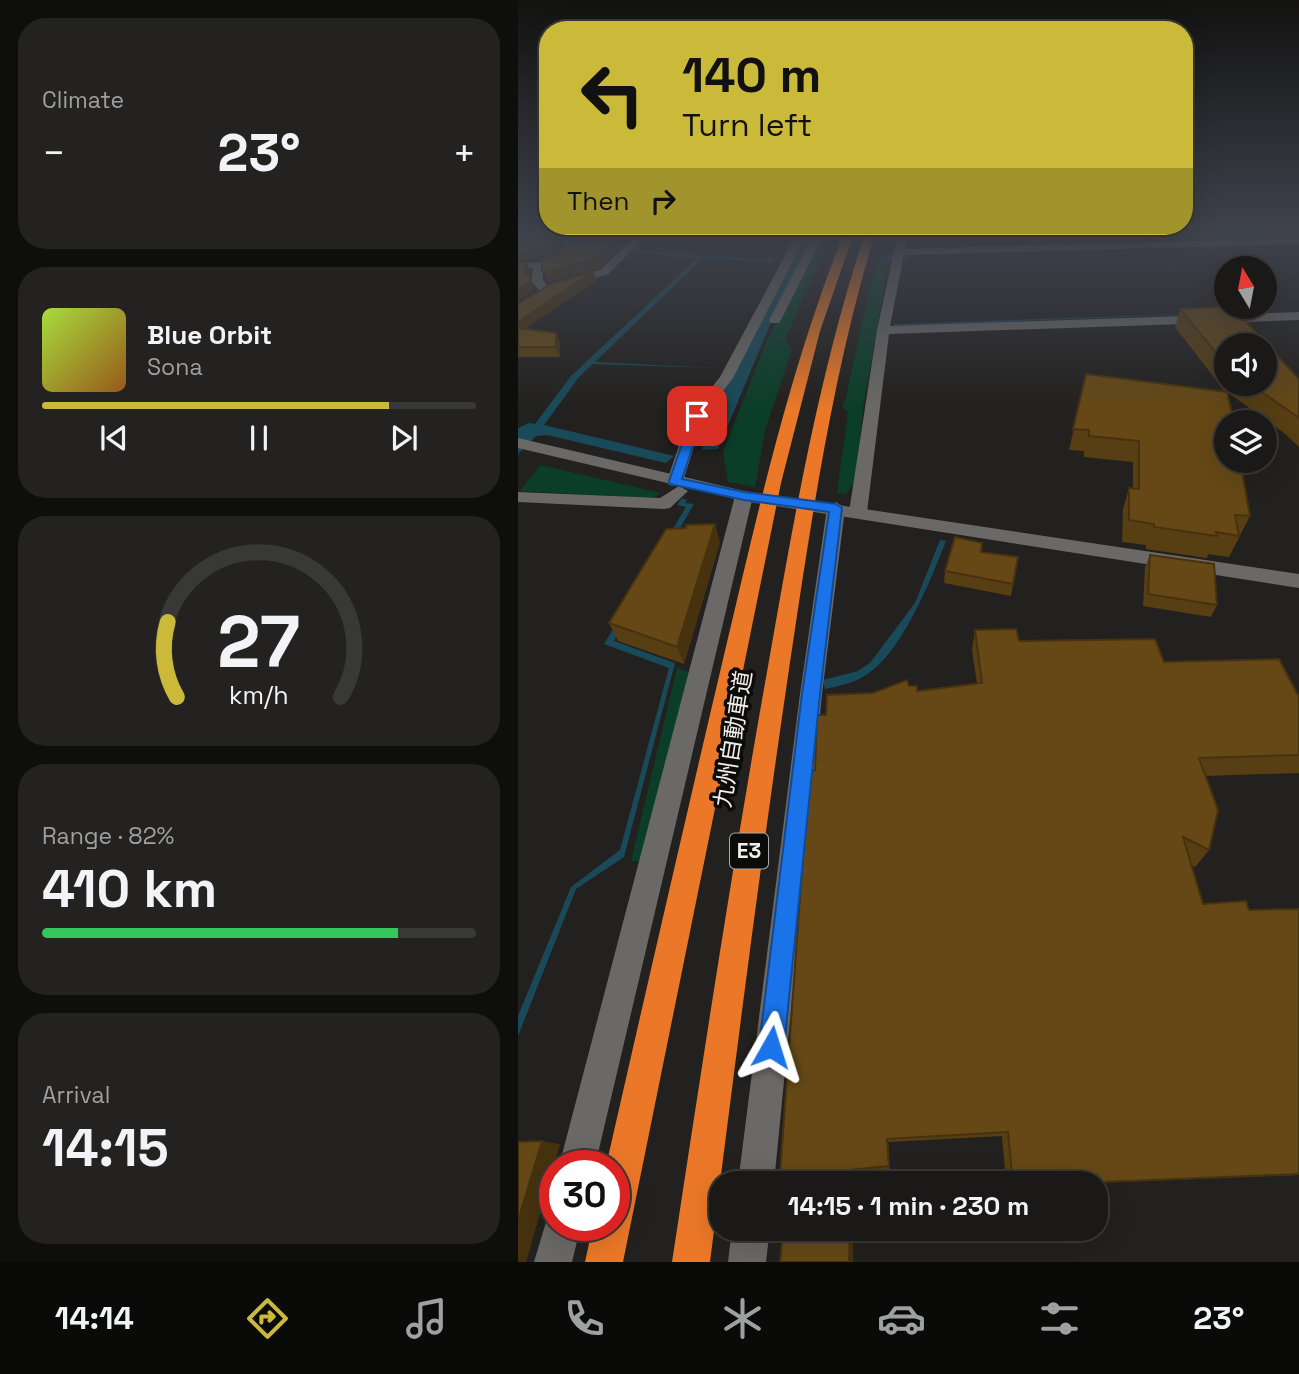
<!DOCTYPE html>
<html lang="en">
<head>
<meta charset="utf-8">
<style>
	:root { --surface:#1a1917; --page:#232220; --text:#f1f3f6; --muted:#9fa0a1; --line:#383836; --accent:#cbba39 }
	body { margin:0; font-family:"Space Grotesk","Noto Sans JP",sans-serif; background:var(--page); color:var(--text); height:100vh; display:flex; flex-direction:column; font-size:26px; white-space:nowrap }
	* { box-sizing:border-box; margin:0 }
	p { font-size:23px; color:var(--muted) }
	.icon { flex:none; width:38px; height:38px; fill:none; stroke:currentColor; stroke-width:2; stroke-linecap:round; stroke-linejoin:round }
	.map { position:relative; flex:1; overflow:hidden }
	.details { display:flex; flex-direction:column; gap:18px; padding:18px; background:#0e0e0d; width:518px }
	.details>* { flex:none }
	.banner { position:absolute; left:21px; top:21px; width:654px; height:214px; border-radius:28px; box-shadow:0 7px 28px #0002,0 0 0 2px var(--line); background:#cbba39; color:#111; overflow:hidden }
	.needle { width:46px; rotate:350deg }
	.fabs { position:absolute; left:696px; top:256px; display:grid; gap:14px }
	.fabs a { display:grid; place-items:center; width:63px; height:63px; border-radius:50%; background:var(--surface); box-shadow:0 7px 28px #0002,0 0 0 2px var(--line); font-size:35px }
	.speed { position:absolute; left:21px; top:1150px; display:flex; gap:14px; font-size:35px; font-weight:700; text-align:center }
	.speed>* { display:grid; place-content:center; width:91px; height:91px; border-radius:50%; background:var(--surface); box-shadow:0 7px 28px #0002,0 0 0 2px var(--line); line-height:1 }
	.speed .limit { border:10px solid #d22; background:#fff; color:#111 }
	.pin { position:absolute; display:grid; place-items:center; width:60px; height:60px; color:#fff; margin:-30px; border-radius:14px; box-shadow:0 4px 10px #0006 }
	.me { position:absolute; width:77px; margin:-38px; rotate:6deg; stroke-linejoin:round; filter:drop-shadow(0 0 5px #0008) }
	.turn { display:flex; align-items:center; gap:24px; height:147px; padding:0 28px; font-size:32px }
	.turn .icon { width:91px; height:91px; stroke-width:2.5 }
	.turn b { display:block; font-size:49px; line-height:60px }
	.then { display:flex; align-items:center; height:66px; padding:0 28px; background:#0003; gap:14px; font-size:26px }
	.big { font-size:52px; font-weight:600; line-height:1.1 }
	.details .widget { flex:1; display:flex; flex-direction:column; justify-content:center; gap:10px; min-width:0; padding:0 24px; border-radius:28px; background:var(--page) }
	.details .dial { align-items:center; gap:0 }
	.dial svg { height:182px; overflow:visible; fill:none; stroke:var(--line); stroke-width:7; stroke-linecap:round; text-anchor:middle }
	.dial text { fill:var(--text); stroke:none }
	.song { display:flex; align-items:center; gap:21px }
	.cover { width:84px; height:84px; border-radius:10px; background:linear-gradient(135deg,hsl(80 70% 55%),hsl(30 70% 35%)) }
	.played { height:7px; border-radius:4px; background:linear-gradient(90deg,var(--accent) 80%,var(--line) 80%) }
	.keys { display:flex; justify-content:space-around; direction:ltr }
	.heat { display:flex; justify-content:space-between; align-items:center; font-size:38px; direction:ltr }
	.charge { height:10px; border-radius:5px; background:linear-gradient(90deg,#34c759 82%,var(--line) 0) }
	.trip { position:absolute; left:191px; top:1171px; width:399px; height:70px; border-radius:28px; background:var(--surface); box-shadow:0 7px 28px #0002,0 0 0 2px var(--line); font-weight:600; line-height:70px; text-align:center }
	.menu { display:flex; height:112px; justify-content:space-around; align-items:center; background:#0a0a09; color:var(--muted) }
	.menu .icon { width:49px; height:49px }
	.menu .selected { color:var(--accent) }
	.menu b { font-size:32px; color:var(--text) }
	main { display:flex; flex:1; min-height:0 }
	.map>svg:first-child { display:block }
	.green { fill:#0a3e29 }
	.water { fill:#194a59 }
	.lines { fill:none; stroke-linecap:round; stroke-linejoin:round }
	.stream { stroke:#194a59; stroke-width:4.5 }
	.street { fill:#6b6967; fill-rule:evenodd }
	.secondary { fill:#6b6967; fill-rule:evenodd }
	.highway { fill:#eb7828; fill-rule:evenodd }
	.wall { fill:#573e13; fill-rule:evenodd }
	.shaded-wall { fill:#47320f }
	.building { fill:#654816; stroke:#47320f; stroke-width:2 }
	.route { fill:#1a73e8; stroke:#114b97; stroke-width:2 }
	.labels { text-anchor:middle; stroke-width:7; stroke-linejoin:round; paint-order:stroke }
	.shield { fill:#0b0b0a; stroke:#abaaa8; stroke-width:2 }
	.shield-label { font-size:21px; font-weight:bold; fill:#efeeec }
	.street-label { font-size:23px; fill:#efeeec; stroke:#0b0b0a }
</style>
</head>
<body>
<main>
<section class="details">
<div class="widget"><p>Climate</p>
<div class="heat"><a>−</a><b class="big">23°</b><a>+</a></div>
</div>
<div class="widget">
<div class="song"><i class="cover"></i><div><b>Blue Orbit</b><p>Sona</p></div></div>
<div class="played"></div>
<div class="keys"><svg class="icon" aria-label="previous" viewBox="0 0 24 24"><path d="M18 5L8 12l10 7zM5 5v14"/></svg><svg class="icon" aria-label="pause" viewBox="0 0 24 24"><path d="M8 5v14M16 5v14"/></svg><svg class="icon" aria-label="next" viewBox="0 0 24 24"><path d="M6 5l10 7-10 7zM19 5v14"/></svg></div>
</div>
<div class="widget dial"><svg viewBox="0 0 100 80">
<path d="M14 69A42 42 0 1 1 86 69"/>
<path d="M14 69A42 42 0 0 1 10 36" stroke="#cbba39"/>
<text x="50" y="56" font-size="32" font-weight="700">27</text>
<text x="50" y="72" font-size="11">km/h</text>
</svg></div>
<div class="widget"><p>Range · 82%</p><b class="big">410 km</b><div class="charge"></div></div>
<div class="widget"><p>Arrival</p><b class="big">14:15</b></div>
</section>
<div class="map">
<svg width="781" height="1262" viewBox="0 0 781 1262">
	<rect width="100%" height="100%" fill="#23211f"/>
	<g class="green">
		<path d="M305 233H314L267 340 274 349 247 430 237 487 210 482 205 452 249 340Z"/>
		<path d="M369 233H379L373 249 345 408 338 480 328 494 319 493 330 412 324 406 328 398 350 294Z"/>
		<path d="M22 465 143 493 135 498 2 491Z"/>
		<path d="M159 668 177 674 130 862 113 861Z"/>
	</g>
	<g class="water">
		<path d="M131 233H135L119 250 249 260 270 233 253 259 257 262 185 258 77 362 196 368 75 364 61 377 26 425 156 456 148 463 29 435 18 436 0 454V428L11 423 17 424 53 376 178 259 111 251Z"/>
		<path d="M289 233H299L254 320 200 449 184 450C204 381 252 296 289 233Z"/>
		<path d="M781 310 376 326V324Z"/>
		<path d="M164 498 169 500 167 503 176 504 96 641 157 663 106 857 58 889 0 1036V1016L53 887 102 850 151 668 86 644 168 507 159 505Z"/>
		<path d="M422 540 428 541C413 579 384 653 348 675 336 683 321 686 307 689L305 680 340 671 352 663 397 603Z"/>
	</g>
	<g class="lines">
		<g class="stream">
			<path d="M86 249 103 247"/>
			<path d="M388 255V258"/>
			<path d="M366 259 373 258"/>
		</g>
		<g class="street">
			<path d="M121 233H132L90 274 37 290 0 313V304L21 290 13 281 15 268 0 269V263L25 262V280L29 285 82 270Z"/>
			<path d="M279 233H289L215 378 186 416 165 481 157 486 151 485 149 481 171 416 202 377Z"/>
			<path d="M297 233H307L263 320 261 323H253L251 320Z"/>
			<path d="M380 233H390L387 249 781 238V244L386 255 372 326 781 312V320L371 334 349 512 340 518 331 512 359 330Z"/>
			<path d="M161 486 170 491 152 508 146 509 0 502V492L142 498Z"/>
			<path d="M226 491 235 496 77 1166H41L217 496Z"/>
			<path d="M318 502 327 508 304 694 256 1183H220L282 694 309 508Z"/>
			<path d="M37 1209V1225H63L54 1262H16L31 1212Z"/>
			<path d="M214 1228H252L248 1262H210Z"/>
		</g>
		<path class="secondary" d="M0 438 226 491 781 574V588L226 501 0 448Z"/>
		<g class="highway">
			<path d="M326 233H336L302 331 263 483 105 1262H67L75 1225H96V1166H88C127 995 166 825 206 655 240 512 271 370 326 233Z"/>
			<path d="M347 233H357C314 376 293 522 271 669 242 866 217 1064 192 1262H154C184 1065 214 868 249 672 275 524 300 376 347 233Z"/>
		</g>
	</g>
	<g class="wall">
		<path d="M79 280 7 329 38 333 42 343V357H0V304Z"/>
		<path d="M662 309 781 379V447L766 433 705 389 657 327ZM709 345 747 383H709Z"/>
		<path d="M568 374 715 417 713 422H709V460L732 516 711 557 690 554 689 558 628 549V545L604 542 605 509 611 488H615V462L566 457V451L551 450Z"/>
		<path d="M202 542 166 664 100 641 91 623Z"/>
		<path d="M463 552 500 557 493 596 426 583 427 571Z"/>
		<path d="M632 555 699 605 693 617 625 606 627 567Z"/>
		<path d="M457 630 501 641 646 662 781 697V773L688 776 691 850 677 867 673 865 685 904 731 910 781 909V1175L578 1183H488L484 1136 370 1142 372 1169 325 1173V1183H276L275 1177H270L262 1175 297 770 308 715 355 693 391 686 399 691 459 684 454 650Z"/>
	</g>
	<g class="shaded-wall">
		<path d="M38 233H45L34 256 0 261V252Z"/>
		<path d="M96 233H104L96 248 97 252 81 268 30 282 26 273Z"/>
		<path d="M8 262 12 271 10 281 7 272Z"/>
		<path d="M76 271 79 280 0 334V322Z"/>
		<path d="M13 280 17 289 0 301V289Z"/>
		<path d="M38 333 42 343V357L38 347Z"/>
		<path d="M197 524 202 542 166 664 159 647Z"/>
		<path d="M24 1141 42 1144 8 1262H0V1221Z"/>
		<path d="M321 1171 325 1173V1183H321Z"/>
		<path d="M332 1228H335V1262H331Z"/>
	</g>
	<g class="building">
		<path d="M0 233H38L31 247 0 252Z"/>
		<path d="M51 233H96L91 243 94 244 78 259 26 273 24 270V258L41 254Z"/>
		<path d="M0 262H8L7 272 13 280 0 289Z"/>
		<path d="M76 271 0 322V304L35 283Z"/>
		<path d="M711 307 717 310 781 379V418L731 383H747V345H709V366L662 309Z"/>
		<path d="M0 328 38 333V347H0Z"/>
		<path d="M568 374 709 392 715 417 709 418V460H722L732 516 717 515 721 536 698 532 699 536 636 527V524L611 520V488L621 489V441L571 436V430L555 429Z"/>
		<path d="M197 524 159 647 91 623 148 529 168 528V525Z"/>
		<path d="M437 537 464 543 463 552 500 557 495 584 427 571Z"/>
		<path d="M632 555 696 564 699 605 630 594Z"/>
		<path d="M498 629 501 641 637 639 646 662 761 659 781 697V755L681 758 700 810 691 850 665 837 685 904 728 901 731 910 781 909V1174L561 1183H495L490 1132 369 1139 371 1166 321 1171V1183H276L275 1174 262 1175 286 841 293 771 297 770 299 715H308L309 695 355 693 389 680 391 686H399V691L464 683 457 630Z"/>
		<path d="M24 1141 0 1221V1142Z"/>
		<path d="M275 1228H332L331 1262H262L265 1232Z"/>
	</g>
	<linearGradient id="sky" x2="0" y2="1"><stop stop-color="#131211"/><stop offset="0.57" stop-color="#3f434d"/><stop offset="1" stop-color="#3f434d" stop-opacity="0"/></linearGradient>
	<rect width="781" height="410" fill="url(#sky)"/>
	<path class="route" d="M179 412 185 416 164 479 226 492 318 504 324 508 302 694 266 1047 262 1056 253 1060 245 1056 241 1047 284 694 311 512 226 500 152 484 151 481 174 416Z"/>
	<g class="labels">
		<rect class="shield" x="212" y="833.5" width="38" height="35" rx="5"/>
		<g class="shield-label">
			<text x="231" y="858">E3</text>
		</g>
		<g class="street-label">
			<text transform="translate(215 739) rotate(-81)" y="8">九州自動車道</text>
		</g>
	</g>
</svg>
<div class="fabs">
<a><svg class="needle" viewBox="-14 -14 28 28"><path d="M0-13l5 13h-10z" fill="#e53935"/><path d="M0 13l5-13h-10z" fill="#9fa0a1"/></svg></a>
<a><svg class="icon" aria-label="sound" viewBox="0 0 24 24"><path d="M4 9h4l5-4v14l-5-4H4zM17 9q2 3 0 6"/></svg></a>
<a><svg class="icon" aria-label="layers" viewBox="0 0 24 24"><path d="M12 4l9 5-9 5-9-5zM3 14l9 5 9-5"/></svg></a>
</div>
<div class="speed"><div class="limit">30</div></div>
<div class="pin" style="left:179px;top:416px;background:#d93025"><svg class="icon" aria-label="arrive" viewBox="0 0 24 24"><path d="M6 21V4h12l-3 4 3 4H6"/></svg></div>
<svg class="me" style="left:253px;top:1047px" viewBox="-20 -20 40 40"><path d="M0-17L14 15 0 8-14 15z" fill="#1a73e8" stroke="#fff" stroke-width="4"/></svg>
<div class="trip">14:15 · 1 min · 230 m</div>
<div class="banner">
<div class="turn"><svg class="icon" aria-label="left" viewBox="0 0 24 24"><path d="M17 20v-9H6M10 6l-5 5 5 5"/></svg><div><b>140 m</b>Turn left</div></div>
<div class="then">Then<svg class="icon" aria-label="right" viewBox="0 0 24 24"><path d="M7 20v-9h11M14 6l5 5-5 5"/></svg></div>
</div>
</div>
</main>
<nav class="menu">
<b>14:14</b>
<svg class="icon selected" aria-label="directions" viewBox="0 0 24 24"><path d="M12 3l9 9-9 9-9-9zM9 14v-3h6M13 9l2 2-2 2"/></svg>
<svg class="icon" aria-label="music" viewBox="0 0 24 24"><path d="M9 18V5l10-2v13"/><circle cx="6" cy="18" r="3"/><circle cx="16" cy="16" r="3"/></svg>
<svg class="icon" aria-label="phone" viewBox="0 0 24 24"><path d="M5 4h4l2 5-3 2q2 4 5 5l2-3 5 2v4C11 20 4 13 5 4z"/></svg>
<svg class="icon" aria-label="climate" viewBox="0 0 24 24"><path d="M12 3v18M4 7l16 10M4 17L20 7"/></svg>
<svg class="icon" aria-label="car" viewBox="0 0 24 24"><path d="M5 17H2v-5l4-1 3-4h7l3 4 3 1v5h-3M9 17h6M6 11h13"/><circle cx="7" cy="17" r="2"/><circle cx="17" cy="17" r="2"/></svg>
<svg class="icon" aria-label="filters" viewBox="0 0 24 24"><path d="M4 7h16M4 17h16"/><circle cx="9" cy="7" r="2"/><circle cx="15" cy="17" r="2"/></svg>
<b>23°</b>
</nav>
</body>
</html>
